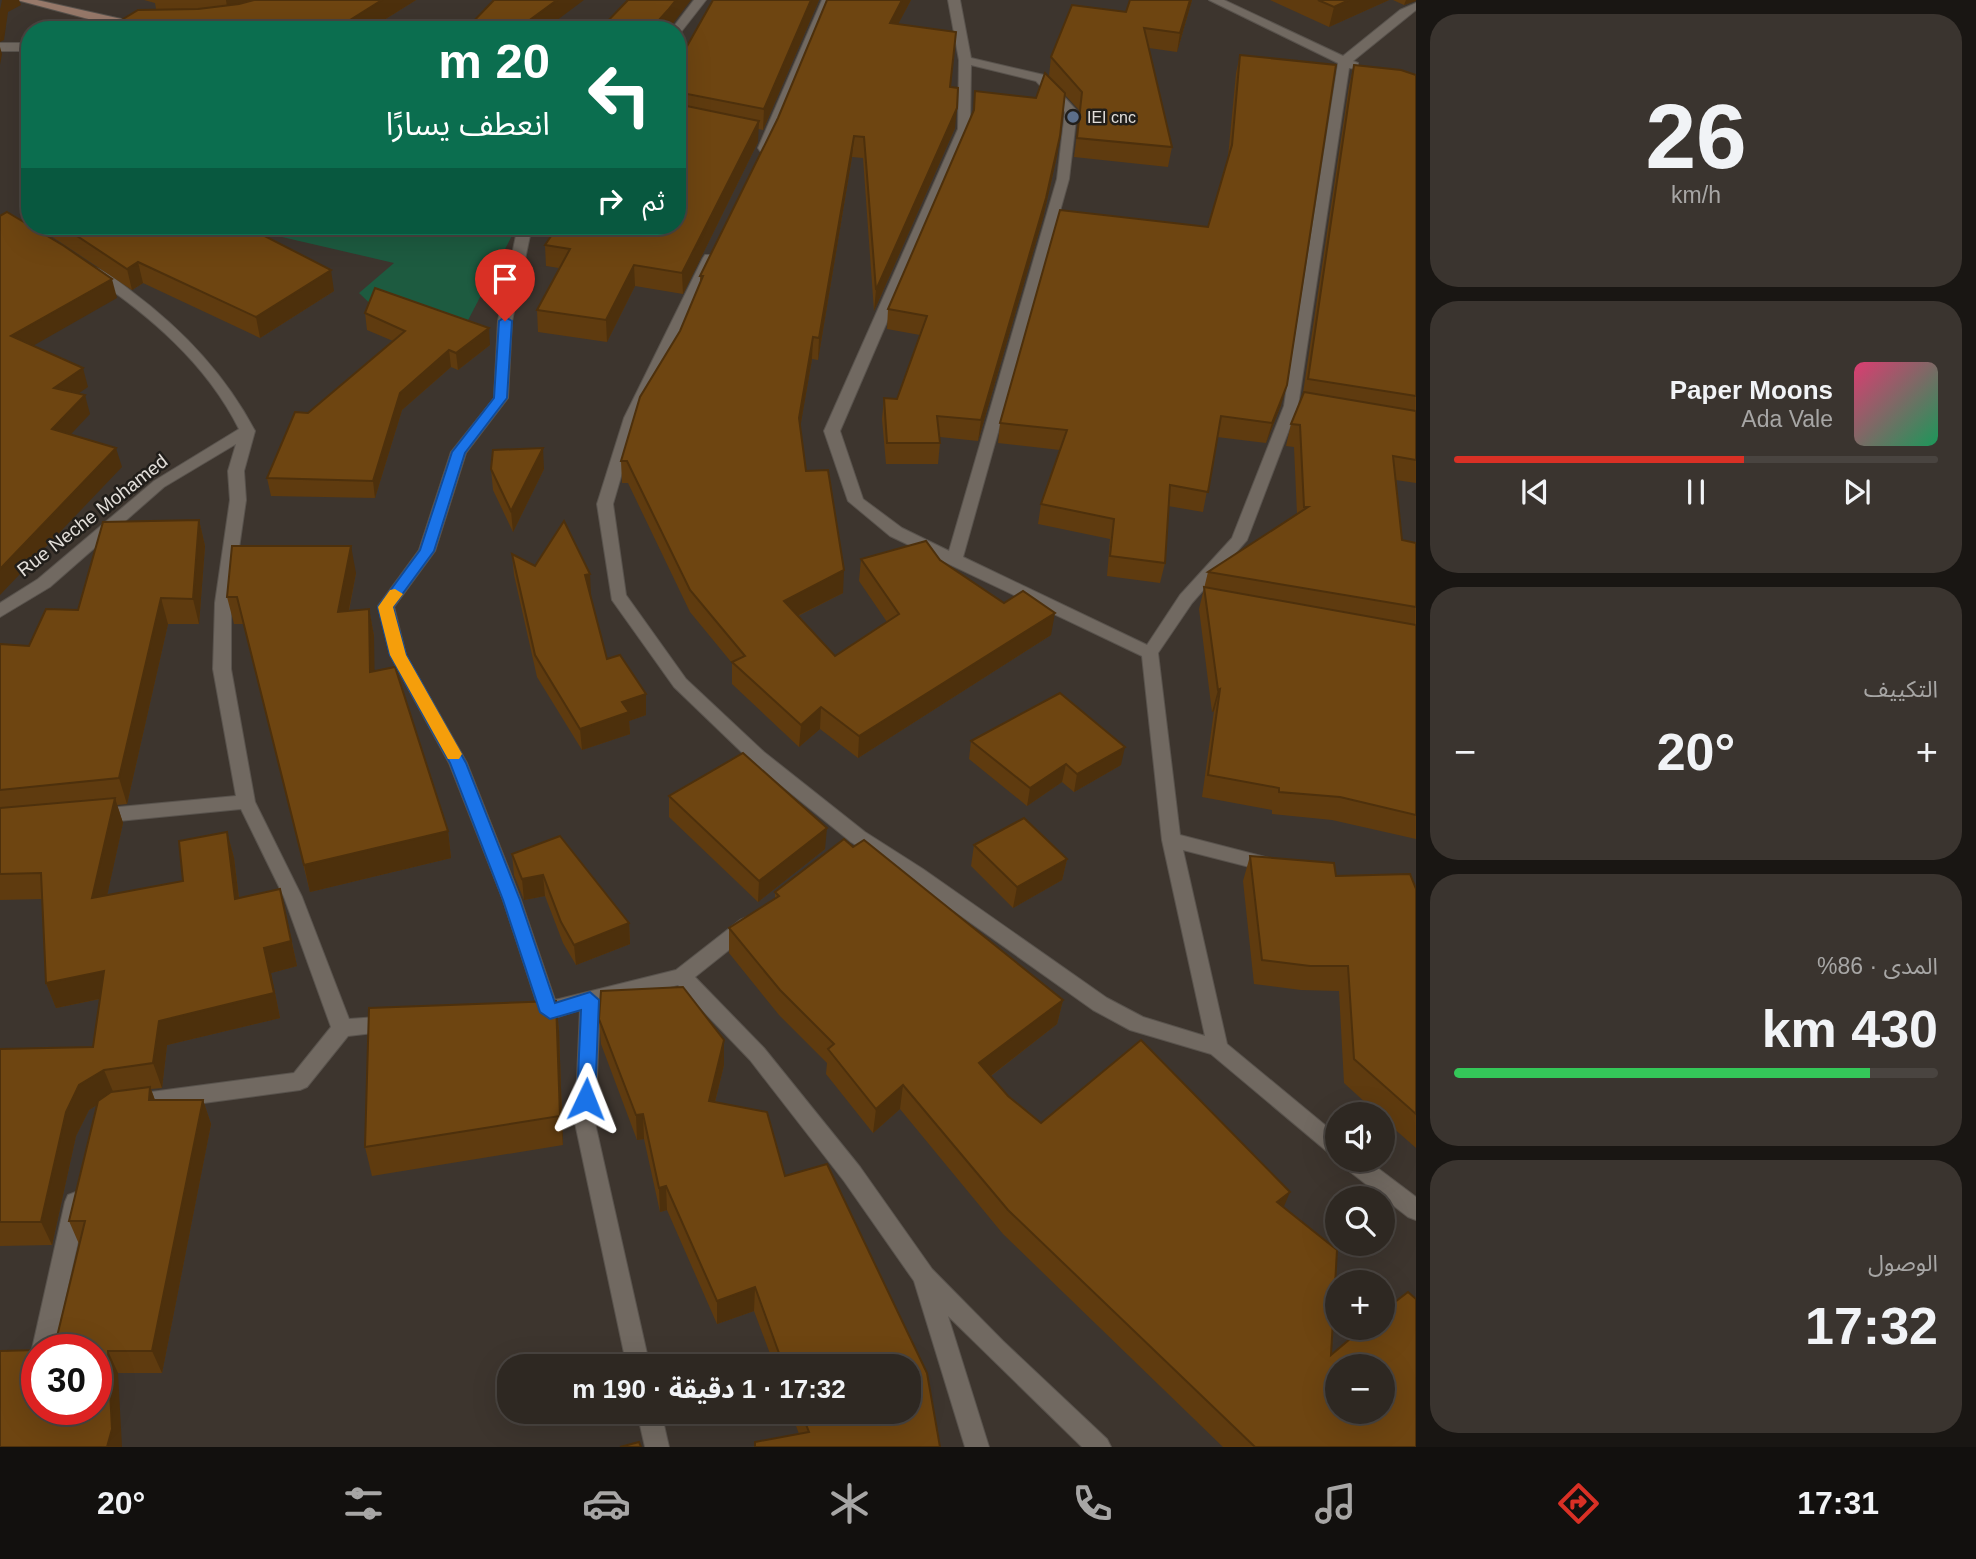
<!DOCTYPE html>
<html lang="ar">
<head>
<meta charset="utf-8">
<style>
	:root { --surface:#2e2822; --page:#3a342f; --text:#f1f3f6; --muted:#a7a6a5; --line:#494440; --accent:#d93025 }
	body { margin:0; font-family:Arial,"Noto Sans Arabic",sans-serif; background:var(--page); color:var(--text); direction:rtl; height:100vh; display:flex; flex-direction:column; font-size:26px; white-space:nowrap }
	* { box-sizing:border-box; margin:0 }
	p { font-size:23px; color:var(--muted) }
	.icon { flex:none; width:38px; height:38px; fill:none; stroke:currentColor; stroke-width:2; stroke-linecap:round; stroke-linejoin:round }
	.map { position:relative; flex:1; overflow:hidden; direction:ltr }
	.details { display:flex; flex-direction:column; gap:14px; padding:14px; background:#191613; width:560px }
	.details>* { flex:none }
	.guide { position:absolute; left:21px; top:21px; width:665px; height:214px; border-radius:28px; box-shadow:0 7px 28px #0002,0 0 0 2px var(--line); direction:rtl; background:#0b6e4f; color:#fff; overflow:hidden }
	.controls { position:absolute; left:1325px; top:1102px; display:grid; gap:14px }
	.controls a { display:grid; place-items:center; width:70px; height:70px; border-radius:50%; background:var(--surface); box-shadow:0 7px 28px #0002,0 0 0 2px var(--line); font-size:35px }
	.speed { position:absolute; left:21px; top:1334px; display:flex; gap:14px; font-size:35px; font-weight:700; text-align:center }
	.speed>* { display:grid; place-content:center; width:91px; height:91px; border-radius:50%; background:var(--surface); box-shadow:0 7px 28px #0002,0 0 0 2px var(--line); line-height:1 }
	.speed .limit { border:10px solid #d22; background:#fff; color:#111 }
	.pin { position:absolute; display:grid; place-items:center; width:60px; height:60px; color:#fff; margin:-72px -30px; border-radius:50% 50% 50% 0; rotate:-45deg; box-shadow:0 0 7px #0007 }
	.pin .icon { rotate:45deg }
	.me { position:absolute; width:77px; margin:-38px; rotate:2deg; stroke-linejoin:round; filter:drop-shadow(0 0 5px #0008) }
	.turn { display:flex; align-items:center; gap:24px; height:147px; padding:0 21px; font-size:32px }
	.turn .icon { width:91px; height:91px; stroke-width:2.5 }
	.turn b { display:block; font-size:49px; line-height:60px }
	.then { display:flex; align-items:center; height:66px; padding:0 21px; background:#0003; gap:14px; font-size:26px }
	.big { font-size:52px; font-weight:700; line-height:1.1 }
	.details .tile { flex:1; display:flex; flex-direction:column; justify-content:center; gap:10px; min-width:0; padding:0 24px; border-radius:28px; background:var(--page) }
	.details .dial { align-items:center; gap:0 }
	.dial b { font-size:91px; line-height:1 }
	.song { display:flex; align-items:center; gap:21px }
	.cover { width:84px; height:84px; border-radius:10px; background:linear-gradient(135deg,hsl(340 70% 55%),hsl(150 70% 35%)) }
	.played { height:7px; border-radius:4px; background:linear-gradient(90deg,var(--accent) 60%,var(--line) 60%) }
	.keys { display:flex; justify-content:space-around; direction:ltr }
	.heat { display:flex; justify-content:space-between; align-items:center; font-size:38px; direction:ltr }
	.charge { height:10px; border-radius:5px; background:linear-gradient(90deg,#34c759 86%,var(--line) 0) }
	.trip { position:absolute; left:497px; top:1354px; width:424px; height:70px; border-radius:28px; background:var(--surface); box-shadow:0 7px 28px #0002,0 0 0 2px var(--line); font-weight:700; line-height:70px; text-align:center; direction:rtl }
	.tabs { display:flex; height:112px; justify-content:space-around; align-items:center; background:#12100e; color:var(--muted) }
	.tabs .icon { width:49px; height:49px }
	.tabs .on { color:var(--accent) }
	.tabs b { font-size:32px; color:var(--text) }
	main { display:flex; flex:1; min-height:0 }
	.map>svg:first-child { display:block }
	.green { fill:#1d5b40 }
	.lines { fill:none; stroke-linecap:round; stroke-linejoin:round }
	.street-casing { stroke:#59534d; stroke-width:2 }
	.secondary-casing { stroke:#59534d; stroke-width:2 }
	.street { fill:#716961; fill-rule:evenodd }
	.secondary { fill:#97796a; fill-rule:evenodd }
	.wall { fill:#5f3b0f }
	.shaded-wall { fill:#4d300c }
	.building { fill:#6e4511; stroke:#4d300c; stroke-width:2; fill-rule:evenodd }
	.route { fill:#1a73e8; stroke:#114b97; stroke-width:2 }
	.slow { fill:#f59e0b }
	.service-dot { fill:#5c6f8a; stroke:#211e1a; stroke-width:2.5 }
	.labels { text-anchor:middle; stroke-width:5; stroke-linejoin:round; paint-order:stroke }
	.far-poi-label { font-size:16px; fill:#e3dfda; stroke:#211e1a; text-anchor:start }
	.street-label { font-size:19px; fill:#e3dfda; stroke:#211e1a }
</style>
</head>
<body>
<main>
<section class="details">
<div class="tile dial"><b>26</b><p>km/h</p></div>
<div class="tile">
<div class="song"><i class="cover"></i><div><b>Paper Moons</b><p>Ada Vale</p></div></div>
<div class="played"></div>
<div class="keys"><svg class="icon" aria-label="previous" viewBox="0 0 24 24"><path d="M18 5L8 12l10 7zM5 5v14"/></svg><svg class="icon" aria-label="pause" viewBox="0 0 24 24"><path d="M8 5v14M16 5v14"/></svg><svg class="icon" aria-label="next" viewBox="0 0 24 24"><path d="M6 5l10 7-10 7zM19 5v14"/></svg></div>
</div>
<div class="tile"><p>التكييف</p>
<div class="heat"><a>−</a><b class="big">20°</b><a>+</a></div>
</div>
<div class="tile"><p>المدى · 86%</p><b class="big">430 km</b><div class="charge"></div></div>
<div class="tile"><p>الوصول</p><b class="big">17:32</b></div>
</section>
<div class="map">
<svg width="1416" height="1447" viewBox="0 0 1416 1447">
	<rect width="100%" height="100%" fill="#3d352e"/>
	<path class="green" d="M235 226H517L464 328 380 313 359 293 394 263Z"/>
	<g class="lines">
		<defs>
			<g id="street">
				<path d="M694 0H706L681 32 671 30Z"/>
				<path d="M822 0H834L770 148 760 151 758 148Z"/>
				<path d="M948 0H960L971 58 1044 75 1077 111 1069 179 963 557 1147 645 1180 595 1232 538 1284 406 1338 63 1209 0H1224L1343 56 1400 10 1416 3V10L1353 61 1358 63V69L1349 68 1298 406 1247 540 1192 603 1158 653 1180 835 1273 859 1280 861 1282 866 1280 871 1273 873 1183 850 1227 1044 1337 1135V1157L1330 1154 1211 1054 1130 1030 1093 1010 909 879 851 842 752 762 674 687 612 600 597 504 624 418 703 258 705 255H715L717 258 638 418 613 504 626 595 686 679 764 752 865 832 923 869 1107 998 1143 1017 1205 1036 1162 840 1142 656 890 536 848 501 824 431 958 129 959 60ZM971 65 1036 81 1065 112 1057 179 949 551 902 528 863 499 840 431 970 129Z"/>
				<rect x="0" y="43" width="30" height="8"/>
				<path d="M518 226H532L512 321 508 398 466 453 435 551 394 607 406 655 467 763 521 900 555 1000 676 970 740 920 747 917 754 920 757 925 754 930 695 977 764 1048 860 1167 932 1269 1003 1341 1107 1439 1111 1447H1082L948 1316 989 1447H965L914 1281 844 1181 750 1060 678 985 600 1005 595 1123 650 1367H627L575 1123 580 1010C563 1014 545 1025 528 1019L525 1013 528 1007 537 1004 503 900 449 763 390 655 378 606 419 550 451 452 494 398 498 321Z"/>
				<path d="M95 268C108 271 120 283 131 291 182 329 225 374 255 431L244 471 246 500 231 603V669L255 802 302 897 349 1019 392 1016 399 1018 402 1024 399 1030 348 1036 307 1087 300 1090 136 1112 129 1109 126 1103 129 1097 136 1094 294 1073 331 1027 284 897 241 809 98 823 92 821 89 816 92 811 98 809 236 796 213 669 215 603 230 500 228 471 236 444 164 487 50 587 0 617V603L38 579 154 481 239 429C206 363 150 316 90 275L88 272Z"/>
				<path d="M1341 1160H1367L1416 1197V1220L1408 1217 1344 1167Z"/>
				<path d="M76 1192 84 1195 87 1202 54 1349H37V1357L32 1349 65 1202 68 1195Z"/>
				<path d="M637 1412H661L669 1447H645Z"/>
			</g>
			<path id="secondary" d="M17 0H37L148 25 142 28 96 21Z"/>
		</defs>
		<use href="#street" class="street-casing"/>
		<use href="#secondary" class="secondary-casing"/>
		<use href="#street" class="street"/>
		<use href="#secondary" class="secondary"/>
	</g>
	<g class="wall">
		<path d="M144 0H416L368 30H105L156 9 155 3Z"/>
		<path d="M713 0H819L763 130 758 129V142L683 294 635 286 607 342 538 332 537 310 559 268 546 266 545 245 677 226V64Z"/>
		<path d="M827 0H911L898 24 951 87 955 128 874 311 863 158 852 157 818 360 812 359 800 427 806 471 843 593 798 616 835 656 887 622 859 581 861 559 940 560 1051 635 858 758 820 729 799 747 732 684V663L690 612 628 483H622L621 461 680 331 700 283V276L778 118Z"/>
		<path d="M1130 0H1192L1177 52 1149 48 1172 147 1168 167 1074 157 1080 111 1065 95 1057 156 1043 218 978 441 940 437V443L938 464H886L882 419 884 398 897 399 920 335 887 329 888 309 973 114 975 91 1036 98 1049 76 1051 57 1126 12Z"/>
		<path d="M1270 0H1389L1329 27Z"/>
		<path d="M1393 0H1416L1404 5Z"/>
		<path d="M1240 55 1281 405 1266 443 1217 437 1203 512 1168 506 1165 563 1160 583 1107 576 1110 539 1038 524 1041 504 1060 450 998 443 1000 423 1208 227 1228 157 1236 73Z"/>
		<path d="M1354 65 1416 75V483L1396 480 1402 540 1416 543V839L1332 820 1272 814V810L1202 797 1214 711 1212 712 1199 609 1208 572 1297 514 1294 447 1286 446 1291 424 1303 393 1349 86Z"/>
		<path d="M30 198V221L24 201Z"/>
		<path d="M36 226H245L334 291 260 338 143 283 132 290Z"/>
		<path d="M365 313 490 345 458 370 451 367 402 410 375 498 271 496 267 478 308 413 393 341 367 330Z"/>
		<path d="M491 469H544L513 532 493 490Z"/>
		<path d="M199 520 205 546 199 624H168L127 804 117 805 123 823 107 895 183 881 227 832 234 858 239 898 286 914 297 966 271 973 280 1018 167 1045 162 1088 151 1089 155 1100H203L211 1124 162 1373H118L96 1409 79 1244 69 1221 97 1105 89 1110 76 1136 52 1245 0 1246V1049L93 1047 100 999 56 1008 46 983 42 899 0 900V644L29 646Z"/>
		<path d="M512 554 535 566 590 574V595L607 659 646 715 629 721 630 734 582 750 537 677 514 575Z"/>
		<path d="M356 573 349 611 369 609 374 636V671L448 831 451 858 310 892 244 624H234L227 597Z"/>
		<path d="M971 741 1121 765 1074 792 1062 782 1027 806 969 759Z"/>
		<path d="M669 796 825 849 758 902 669 817Z"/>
		<path d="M974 845 1067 859 1062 880 1013 908 971 866Z"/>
		<path d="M853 847 1063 1000 1057 1024 991 1076 1008 1096 1041 1123 1284 1208 1331 1355 1416 1447H1223L1003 1234 900 1109 873 1133 826 1074 827 1063 779 1015 729 953V928L775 898V892Z"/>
		<path d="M512 854 629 923 630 944 576 965 563 943 545 896 524 900 514 875Z"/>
		<path d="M1250 856 1336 876 1416 889V1148L1382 1118V1115H1379L1344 1083 1339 991 1301 990 1254 984 1243 881Z"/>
		<path d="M683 987 724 1040V1065L715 1102 767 1112 785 1176 827 1164 927 1373 940 1447H754L755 1442 799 1434 791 1412H908V1367H775L754 1311 717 1324 667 1210 660 1212 644 1139 637 1140 601 1044 599 1019 601 991Z"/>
		<path d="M556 1001 559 1031 563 1145 372 1176 365 1147Z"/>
	</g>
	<g class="shaded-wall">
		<path d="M2 0H19L21 5 8 12 4 40 0 42V10Z"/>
		<path d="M226 0H273L228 13Z"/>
		<path d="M382 0H416L368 30H334Z"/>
		<path d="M557 0H584L544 30H516Z"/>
		<path d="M676 0H691L668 30H650Z"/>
		<path d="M811 0H819L763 130 764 109Z"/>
		<path d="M902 0H911L888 43 890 23Z"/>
		<path d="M1190 0H1192L1177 52 1180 33Z"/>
		<path d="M1349 0H1389L1329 27 1334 7Z"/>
		<path d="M1406 0H1416V1L1404 5Z"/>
		<path d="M0 47 2 54 0 65Z"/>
		<path d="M957 108 955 128 874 311 876 290Z"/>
		<path d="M759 121 758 142 683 294 682 273Z"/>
		<path d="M854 136 852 157 818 360 819 338Z"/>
		<path d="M1060 136 1057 156 1043 218 978 441 981 420Z"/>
		<path d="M138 262 143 283 132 290 127 269Z"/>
		<path d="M634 265 635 286 607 342 606 320Z"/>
		<path d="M331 270 334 291 260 338 256 317Z"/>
		<path d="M112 279 117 298 17 355 11 336Z"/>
		<path d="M489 328 490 345 458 370 456 353Z"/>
		<path d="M813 337 812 359 798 440 799 418Z"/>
		<path d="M449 350 451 367 402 410 375 498 373 481 400 393Z"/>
		<path d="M83 368 88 387 59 407 54 388Z"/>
		<path d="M1287 385 1281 405 1266 443 1272 423Z"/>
		<path d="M85 395 90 414 58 448 52 429Z"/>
		<path d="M116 448 122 467 0 595V569Z"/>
		<path d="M543 448 544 469 513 532 511 511Z"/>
		<path d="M199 520 205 546 199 624 193 599Z"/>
		<path d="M351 546 356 573 343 639 338 612Z"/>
		<path d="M844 570 843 593 783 623 784 601Z"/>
		<path d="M590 574 591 595 586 596 585 575Z"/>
		<path d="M161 598 168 624 127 804 119 778Z"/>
		<path d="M369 609 374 636 375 700 370 672Z"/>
		<path d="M1055 613 1051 635 858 758 859 736Z"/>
		<path d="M1220 689 1214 711 1212 712 1218 690Z"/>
		<path d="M646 694V715L629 721 630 734 582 750 580 729 622 702Z"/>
		<path d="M821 707 820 729 799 747 801 725Z"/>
		<path d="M1125 747 1121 765 1074 792 1077 774Z"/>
		<path d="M1066 764 1062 782 1027 806 1030 788Z"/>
		<path d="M115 798 123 823 101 923 92 898Z"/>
		<path d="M827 828 825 849 758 902 759 881Z"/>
		<path d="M448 831 451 858 310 892 304 865Z"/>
		<path d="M227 832 234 858 242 924 235 899Z"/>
		<path d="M1067 859 1062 880 1013 908 1017 887Z"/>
		<path d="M543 875 545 896 524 900 522 879Z"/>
		<path d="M280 889 297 966 271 973 280 1018 167 1045 162 1088 153 1063 159 1021 264 948Z"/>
		<path d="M629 923 630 944 576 965 574 945Z"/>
		<path d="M104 971 113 996 56 1008 46 983Z"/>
		<path d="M1063 1000 1057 1024 975 1088 979 1063Z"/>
		<path d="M556 1001 559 1031 563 1145 560 1116Z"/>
		<path d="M724 1040V1065L709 1126V1101Z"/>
		<path d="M104 1070 114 1094 89 1110 76 1136 52 1245 41 1222 66 1112 79 1085Z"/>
		<path d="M903 1085 900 1109 873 1133 876 1109Z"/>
		<path d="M150 1087 159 1111 149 1100Z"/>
		<path d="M203 1100 211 1124 162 1373 152 1351Z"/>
		<path d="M643 1114 644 1139 637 1140 636 1115Z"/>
		<path d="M666 1186 667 1210 660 1212 659 1188Z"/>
		<path d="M1290 1192 1280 1216 1277 1202Z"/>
		<path d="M755 1287 754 1311 717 1324V1301Z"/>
		<path d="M108 1351 118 1373 122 1447H107Z"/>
	</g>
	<g class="building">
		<path d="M254 0H382L334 30H105L138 10 198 9 239 4Z"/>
		<path d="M494 0H557L516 30H465Z"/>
		<path d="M628 0H676L668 10 650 30H599Z"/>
		<path d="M713 0H811L764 109 677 92V64Z"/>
		<path d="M827 0H902L890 23 956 32 950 87 958 88 957 108 876 290 864 137 854 136 819 338 813 337 799 418 806 471 828 470 844 570 784 601 835 656 899 614 861 559 926 541 940 560 1004 603 1023 591 1055 613 859 736 821 707 801 725 732 662 745 656 690 590 627 461H621L640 397 680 331 703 276H700L778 118Z"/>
		<path d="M1130 0H1190L1180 33 1144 28 1172 147 1077 138 1082 92 1051 57 1072 5 1126 12Z"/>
		<path d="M1318 0H1349L1334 7Z"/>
		<path d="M1240 55 1336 65 1287 385 1272 423 1221 416 1208 492 1170 485 1165 563 1110 556 1114 519 1041 504 1067 430 1000 423 1060 210 1208 227 1232 145Z"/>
		<path d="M1354 65 1401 70 1416 75V396L1308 379Z"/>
		<path d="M1045 73 1065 93 1060 136 1046 198 981 420 937 416 940 443H887L884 398 897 399 927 316 888 309 974 110 975 91 1036 98Z"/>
		<path d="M677 104 759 121 682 273 634 265 606 320 537 310 570 249 545 245 558 226H677Z"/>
		<path d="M30 198V205L24 201Z"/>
		<path d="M7 212 64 246 112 279 11 336 83 368 54 388 85 395 52 429 116 448 0 569V216Z"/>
		<path d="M62 226H245L331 270 256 317 138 262 127 269Z"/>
		<path d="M375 288 489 328 456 353 449 350 400 393 373 481 267 478 295 412 308 413 405 331 365 313Z"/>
		<path d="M1304 392 1416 411V460L1393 456 1402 540 1416 543V607L1208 572 1308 507H1304L1300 425 1291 424Z"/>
		<path d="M543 448 511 511 491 469 493 450Z"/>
		<path d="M199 520 193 599 161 598 119 778 0 790V644L29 646 46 609 78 610 103 522Z"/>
		<path d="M564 521 590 574 585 575 607 659 620 655 646 694 622 702 629 712 580 729 535 655 512 554 535 566Z"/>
		<path d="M232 546H351L338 612 369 609 370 672 395 667 448 831 304 865 237 597H227Z"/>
		<path d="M1204 587 1416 625V815L1340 797 1279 792V788L1208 775 1220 689 1218 690Z"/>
		<path d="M1060 693 1125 747 1077 774 1066 764 1030 788 971 741Z"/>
		<path d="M743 753 827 828 759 881 669 796Z"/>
		<path d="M115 798 92 898 183 881 179 841 227 832 235 899 280 889 291 941 264 948 274 993 159 1021 153 1063 104 1070 79 1085 66 1112 41 1222H0V1049L93 1047 104 971 46 983 41 873 0 874V808Z"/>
		<path d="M1024 818 1067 859 1017 887 974 845Z"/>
		<path d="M560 836 629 923 574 945 561 922 543 875 522 879 512 854Z"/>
		<path d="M844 839 853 847 864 840 1063 1000 979 1063 1008 1096 1041 1123 1141 1040 1290 1192 1277 1202 1337 1250 1331 1355 1363 1328H1382V1312L1408 1292 1416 1299V1447H1255L1008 1210 903 1085 876 1109 828 1049 834 1044 780 990 729 928 779 896 775 892ZM1337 1367H1382V1412H1337Z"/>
		<path d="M1250 856 1334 863 1336 876 1410 874 1416 889V1114L1354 1059 1348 966H1310L1262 960Z"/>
		<path d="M683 987 724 1040 709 1101 767 1112 785 1176 827 1164 927 1373 940 1447H755V1442L809 1432 801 1412H908V1367H784L755 1287 717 1301 666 1186 659 1188 643 1114 636 1115 599 1019 601 991Z"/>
		<path d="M556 1001 560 1116 365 1147 369 1008Z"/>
		<path d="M150 1087 149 1100H203L152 1351H108L112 1429 107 1447H0V1351L37 1350V1409H96V1349H54L85 1221H69L98 1101 111 1092Z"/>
		<path d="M639 1442 641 1447H620Z"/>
	</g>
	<path class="route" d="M505 317 512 321 507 398 465 453 434 551 393 607 406 655 466 763 520 900 555 1003 590 992 599 1000 595 1099 593 1104H579L577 1099 581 1010 550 1019 540 1012 503 900 450 763 390 655 378 607 420 550 452 452 494 398 499 321Z"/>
	<path class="slow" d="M395 589 403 594 393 607 406 655 462 754 459 759H448L390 655 378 607 390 590Z"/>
	<circle class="service-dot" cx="1073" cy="117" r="7"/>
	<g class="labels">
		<g class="far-poi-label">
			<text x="1087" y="123">IEI cnc</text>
		</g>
		<g class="street-label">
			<text transform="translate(92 515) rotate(-38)" y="7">Rue Neche Mohamed</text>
		</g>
	</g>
</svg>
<div class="controls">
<a><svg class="icon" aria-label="sound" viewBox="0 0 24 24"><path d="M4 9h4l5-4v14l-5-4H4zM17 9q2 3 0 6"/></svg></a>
<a><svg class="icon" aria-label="search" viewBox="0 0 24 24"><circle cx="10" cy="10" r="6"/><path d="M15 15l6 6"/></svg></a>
<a>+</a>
<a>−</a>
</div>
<div class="speed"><div class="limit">30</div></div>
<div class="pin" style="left:505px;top:321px;background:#d93025"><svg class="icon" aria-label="arrive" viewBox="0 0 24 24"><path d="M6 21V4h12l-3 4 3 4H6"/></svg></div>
<svg class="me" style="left:586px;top:1099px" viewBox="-20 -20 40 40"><path d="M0-17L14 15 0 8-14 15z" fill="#1a73e8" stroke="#fff" stroke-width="4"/></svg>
<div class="trip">17:32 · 1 دقيقة · 190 m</div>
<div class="guide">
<div class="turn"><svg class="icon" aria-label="left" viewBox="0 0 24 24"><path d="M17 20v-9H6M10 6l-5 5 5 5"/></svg><div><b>20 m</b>انعطف يسارًا</div></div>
<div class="then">ثم<svg class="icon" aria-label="right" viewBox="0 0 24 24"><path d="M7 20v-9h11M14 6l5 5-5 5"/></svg></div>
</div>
</div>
</main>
<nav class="tabs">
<b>17:31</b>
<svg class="icon on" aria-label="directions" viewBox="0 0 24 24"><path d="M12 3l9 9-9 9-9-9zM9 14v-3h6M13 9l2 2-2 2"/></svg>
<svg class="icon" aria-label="music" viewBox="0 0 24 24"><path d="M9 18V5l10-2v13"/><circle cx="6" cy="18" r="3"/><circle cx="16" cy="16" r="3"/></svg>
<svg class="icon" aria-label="phone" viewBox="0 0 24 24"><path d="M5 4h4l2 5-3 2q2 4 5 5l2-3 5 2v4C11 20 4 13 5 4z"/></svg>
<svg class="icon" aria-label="climate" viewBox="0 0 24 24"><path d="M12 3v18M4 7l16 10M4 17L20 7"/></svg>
<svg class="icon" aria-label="car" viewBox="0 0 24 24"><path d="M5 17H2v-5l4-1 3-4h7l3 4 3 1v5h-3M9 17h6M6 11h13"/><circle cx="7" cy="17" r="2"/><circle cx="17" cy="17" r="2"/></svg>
<svg class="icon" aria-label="filters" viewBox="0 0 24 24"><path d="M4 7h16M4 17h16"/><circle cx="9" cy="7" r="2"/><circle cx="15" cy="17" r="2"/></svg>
<b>20°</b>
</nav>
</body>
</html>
